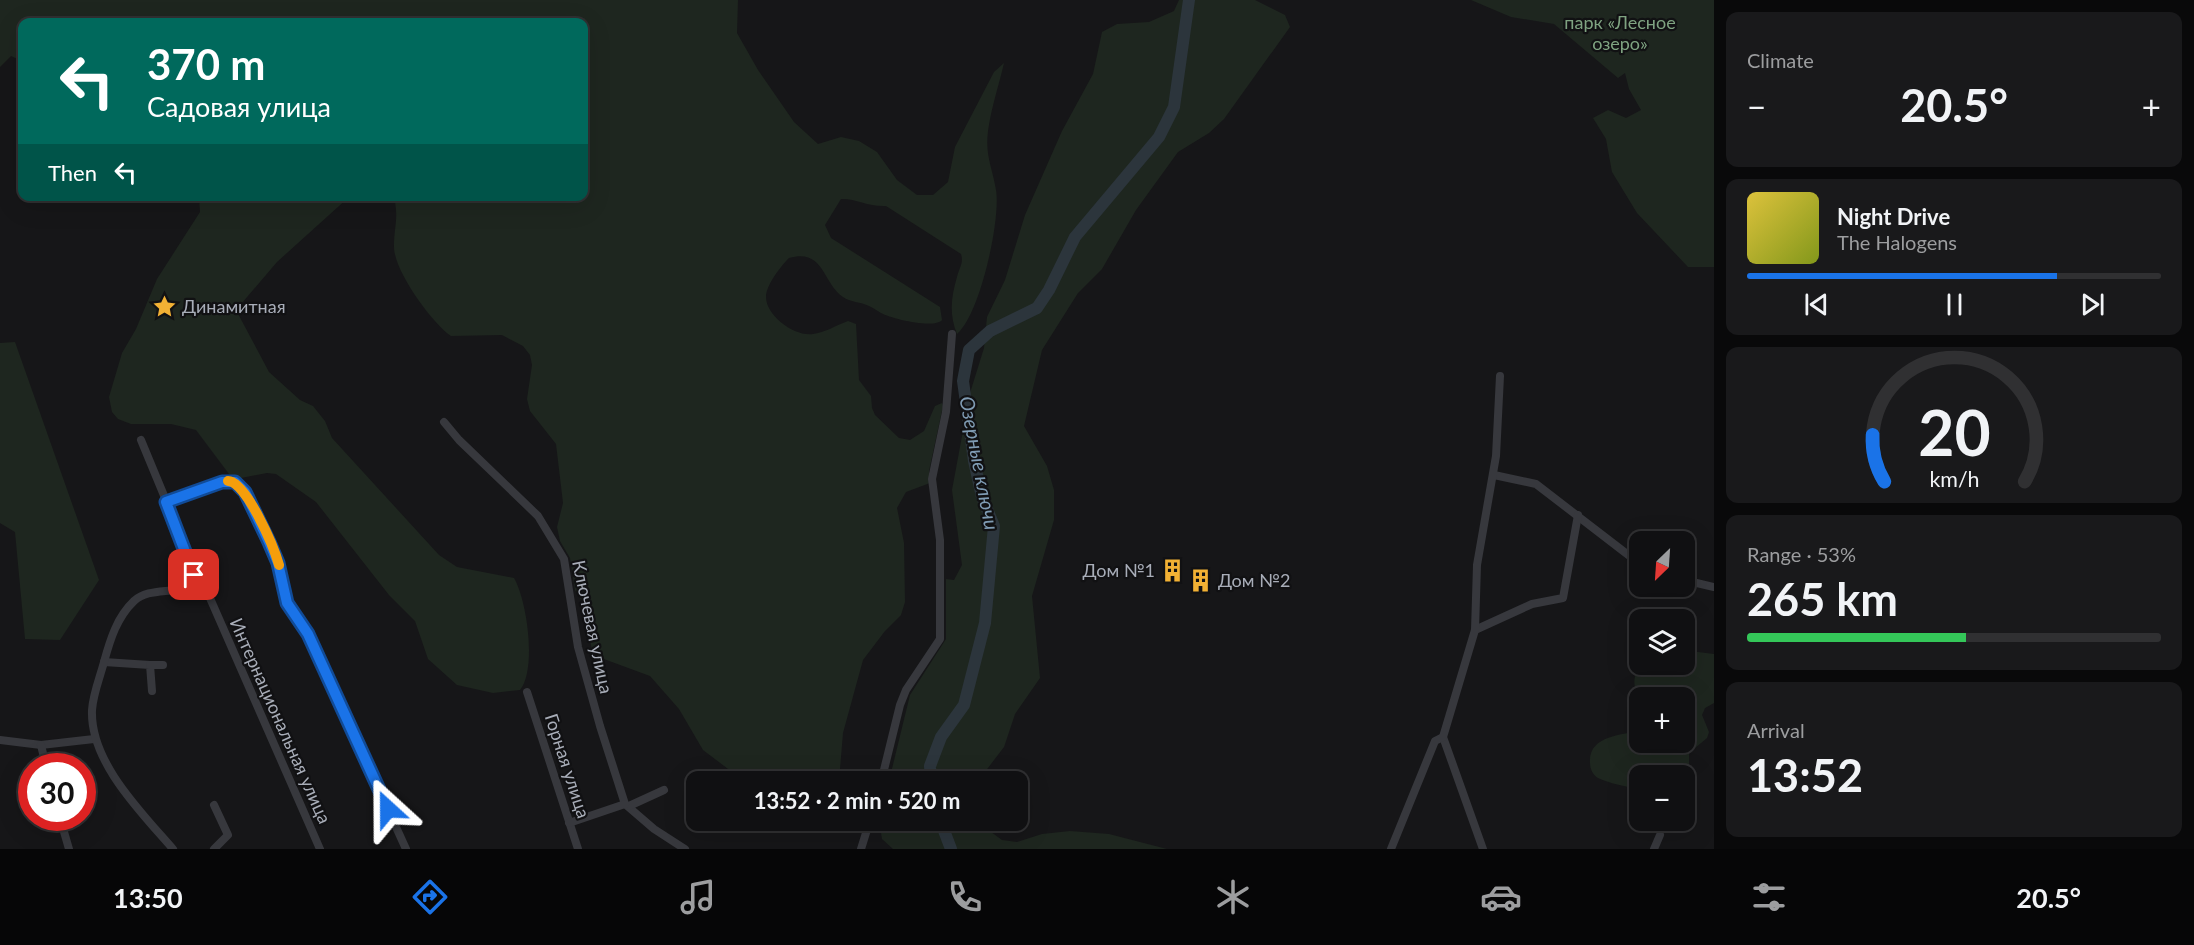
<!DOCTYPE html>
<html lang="en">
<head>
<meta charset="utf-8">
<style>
	:root { --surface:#101012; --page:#19191b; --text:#f1f3f6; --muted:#9c9d9f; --line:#303032; --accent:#1a73e8 }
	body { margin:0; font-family:Lato,sans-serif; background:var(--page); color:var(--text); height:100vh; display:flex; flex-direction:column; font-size:22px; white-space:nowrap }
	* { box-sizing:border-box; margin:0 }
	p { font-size:20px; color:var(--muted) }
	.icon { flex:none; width:33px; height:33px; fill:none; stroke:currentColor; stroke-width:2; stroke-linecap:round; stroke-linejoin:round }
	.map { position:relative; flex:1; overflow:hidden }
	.sheet { display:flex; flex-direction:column; gap:12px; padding:12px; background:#09090a; width:480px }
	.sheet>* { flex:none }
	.guide { position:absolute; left:18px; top:18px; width:570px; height:183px; border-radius:12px; box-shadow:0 6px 24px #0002,0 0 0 2px var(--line); background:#00695c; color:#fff; overflow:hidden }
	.needle { width:39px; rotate:205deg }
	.controls { position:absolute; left:1629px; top:531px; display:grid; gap:12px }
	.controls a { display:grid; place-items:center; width:66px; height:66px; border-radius:12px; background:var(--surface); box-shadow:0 6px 24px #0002,0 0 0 2px var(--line); font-size:30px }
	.speed { position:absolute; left:18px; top:753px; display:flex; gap:12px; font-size:30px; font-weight:700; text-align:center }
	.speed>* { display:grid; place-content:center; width:78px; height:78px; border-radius:50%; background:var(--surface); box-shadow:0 6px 24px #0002,0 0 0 2px var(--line); line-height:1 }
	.speed .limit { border:9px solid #d22; background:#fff; color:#111 }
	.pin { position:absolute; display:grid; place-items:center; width:51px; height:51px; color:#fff; margin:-26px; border-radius:12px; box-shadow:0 3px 9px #0006 }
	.me { position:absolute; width:66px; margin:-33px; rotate:336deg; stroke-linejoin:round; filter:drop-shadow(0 0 4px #0008) }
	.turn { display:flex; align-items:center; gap:21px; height:126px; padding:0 30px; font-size:27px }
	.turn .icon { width:78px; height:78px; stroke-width:2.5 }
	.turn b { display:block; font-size:42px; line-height:51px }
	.then { display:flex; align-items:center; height:57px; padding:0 30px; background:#0003; gap:12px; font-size:22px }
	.big { font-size:45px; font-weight:700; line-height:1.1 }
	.sheet .widget { flex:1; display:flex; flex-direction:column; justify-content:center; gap:9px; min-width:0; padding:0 21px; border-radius:12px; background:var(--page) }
	.sheet .dial { align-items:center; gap:0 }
	.dial svg { height:156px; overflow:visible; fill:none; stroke:var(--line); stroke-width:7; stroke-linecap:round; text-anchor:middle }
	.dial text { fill:var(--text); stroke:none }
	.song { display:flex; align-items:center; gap:18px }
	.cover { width:72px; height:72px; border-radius:9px; background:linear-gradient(135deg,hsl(50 70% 55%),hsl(70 70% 35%)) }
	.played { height:6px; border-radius:3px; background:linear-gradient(90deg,var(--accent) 75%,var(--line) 75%) }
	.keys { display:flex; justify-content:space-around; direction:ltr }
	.heat { display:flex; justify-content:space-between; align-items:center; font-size:33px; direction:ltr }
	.charge { height:9px; border-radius:4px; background:linear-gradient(90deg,#34c759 53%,var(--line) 0) }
	.trip { position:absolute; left:686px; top:771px; width:342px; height:60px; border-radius:12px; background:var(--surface); box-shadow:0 6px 24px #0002,0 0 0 2px var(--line); font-weight:700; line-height:60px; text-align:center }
	.menu { display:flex; height:96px; justify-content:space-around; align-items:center; background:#060607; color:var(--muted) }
	.menu .icon { width:42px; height:42px }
	.menu .current { color:var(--accent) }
	.menu b { font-size:27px; color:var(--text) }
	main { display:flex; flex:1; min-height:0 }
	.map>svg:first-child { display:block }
	.green { fill:#1e261f }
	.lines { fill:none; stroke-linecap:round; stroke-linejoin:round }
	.river { stroke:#2c353c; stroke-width:12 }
	.street { stroke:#37383d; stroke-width:8 }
	.route-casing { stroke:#114b97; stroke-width:15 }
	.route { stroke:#1a73e8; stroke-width:10 }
	.slow { stroke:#f59e0b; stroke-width:10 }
	.labels { text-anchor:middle; stroke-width:4.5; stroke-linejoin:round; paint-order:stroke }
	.park-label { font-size:18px; fill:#7fa381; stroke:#111113 }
	.poi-label { font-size:18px; fill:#a8adb8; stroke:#111113; text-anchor:start }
	.street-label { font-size:18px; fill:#a8adb8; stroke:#111113 }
	.water-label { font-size:20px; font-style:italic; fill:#7f9bb3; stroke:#111113 }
</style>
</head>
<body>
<main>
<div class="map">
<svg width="1714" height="849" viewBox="0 0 1714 849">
	<rect width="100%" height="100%" fill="#161618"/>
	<g class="green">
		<path d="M0 0H738L737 33 758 70 794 122 818 144 841 137 859 141 877 152 897 180 917 195H933L948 182 955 147 994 72 1004 63C999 85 991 108 988 131 985 156 992 166 996 190 1001 219 980 315 957 334 949 315 951 297 957 277 959 268 964 263 961 254L886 206C869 207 854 198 841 199L825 225 831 238 940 307 942 320C934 329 892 319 881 313 877 311 874 308 869 306 861 302 850 302 843 297 822 282 824 248 789 258 781 266 766 285 766 297 766 316 795 337 813 334 824 333 837 325 848 321L856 324 859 380 871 396 872 408 875 415 899 438 910 440 924 431 935 406 942 403 943 406 929 471 930 483 906 492 897 508 904 543 905 602 901 615 885 631 863 660 843 733 839 781H744L703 750 679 709 650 676 593 655 582 601 575 590 570 558 560 541 557 527 563 503 556 444 530 411 527 399 532 365 530 355 523 346 502 335 451 336C432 323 394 271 394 247 394 226 399 219 394 197L584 196V22H22V61L11 56 0 67Z"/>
		<path d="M1179 0H1255L1285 15 1290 27 1224 119 1209 133 1178 152 1136 210 1102 269 1078 293 1042 350 1024 426 1047 466 1054 490V520L1032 596 1040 678 1015 714 1004 747 978 781H889L910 695 946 639V579L954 580 962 565 952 490 970 393 984 348 987 317 1005 280 1025 215 1062 131 1093 74 1102 32 1117 24 1149 22 1174 11Z"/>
		<path d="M1471 0H1714V267H1688L1637 213 1612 172 1606 139 1593 118 1608 110 1626 118 1641 110 1629 89 1625 73 1618 78 1554 24 1511 17Z"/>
		<path d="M199 197H349L277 262 236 310 269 372 300 400 313 406 325 421 332 438 439 555 457 567 514 578C527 600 537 669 520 690L493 693 457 685 428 659 415 621 389 595 316 502 276 474 267 473 241 478 229 474 196 430 171 424H131L118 419 112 412 109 397 122 353 136 329 157 279 200 212Z"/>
		<path d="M15 342 99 580 60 640 25 639 15 532 0 523V343Z"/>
		<path d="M1690 651 1714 654V703L1705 708 1702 715 1709 732 1707 738 1689 753V770L1685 781 1684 776H1640L1639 790C1627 786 1610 784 1598 778 1593 775 1590 769 1590 763 1588 736 1621 735 1639 731L1640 742H1684V698L1662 693 1654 697 1639 696C1632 684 1633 677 1641 665L1684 664 1685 652Z"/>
		<path d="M879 821H976L1002 840 1017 842 1042 834 1070 831 1109 834 1167 849H893L882 839Z"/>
	</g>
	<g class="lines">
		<g class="river">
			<path d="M931 782 930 766 941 737 964 705 985 623 994 526 982 497 974 461 963 381 969 350 990 331 1037 308 1049 290 1075 237 1159 137 1174 107 1189 0"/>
			<path d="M940 820 951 849"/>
		</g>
		<g class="street">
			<path d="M444 422 459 440 538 516 564 559 578 647 600 726 625 804 654 829 685 849"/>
			<path d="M141 440 182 539 194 575 206 589 320 849"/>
			<path d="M1494 475 1536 484 1640 564"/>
			<path d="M166 502 226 481 235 482 245 492 277 559 287 603 308 634 406 849"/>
			<path d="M1684 580 1714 587"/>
			<path d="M1475 630 1532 604 1563 598 1578 515"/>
			<path d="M104 662 150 665 152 691"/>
			<path d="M150 665H163"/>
			<path d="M527 692 578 849"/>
			<path d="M1443 737 1483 849"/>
			<path d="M0 740 41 745 94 739"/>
			<path d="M41 745 46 766"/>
			<path d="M881 782 900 705 906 690 940 639V540L932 479 946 412 952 334"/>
			<path d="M629 806 664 790"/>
			<path d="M60 818 69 849"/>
			<path d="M569 823 625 804"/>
			<path d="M173 849C141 812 90 762 92 710 93 694 100 677 104 662 110 640 117 617 134 601 151 585 181 597 198 580"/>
			<path d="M214 849 228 835 214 805"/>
			<path d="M861 849 870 820"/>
			<path d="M1391 849 1435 741 1443 737 1475 630 1477 565 1496 456 1500 376"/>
			<path d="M1654 849 1660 835"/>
		</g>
	</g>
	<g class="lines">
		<defs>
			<path id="route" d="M194 575 166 502 222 482H235L245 492 269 542 278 563 287 603 308 634 388 809"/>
		</defs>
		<use href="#route" class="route-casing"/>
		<use href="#route" class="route"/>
		<path class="slow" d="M228 481C246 481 274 547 279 565"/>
	</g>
	<defs>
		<symbol id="sight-bare" viewBox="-9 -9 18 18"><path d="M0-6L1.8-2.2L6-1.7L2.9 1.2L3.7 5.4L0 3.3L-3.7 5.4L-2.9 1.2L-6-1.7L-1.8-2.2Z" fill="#f2b134" stroke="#111113" stroke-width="2.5" paint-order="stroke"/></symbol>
		<symbol id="building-bare" viewBox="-9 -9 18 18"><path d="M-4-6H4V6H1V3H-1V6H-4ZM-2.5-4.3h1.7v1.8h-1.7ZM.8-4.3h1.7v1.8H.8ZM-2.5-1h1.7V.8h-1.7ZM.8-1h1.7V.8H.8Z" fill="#f2b134" stroke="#111113" stroke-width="2.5" paint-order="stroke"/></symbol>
	</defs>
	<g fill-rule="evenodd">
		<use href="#sight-bare" x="148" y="290" width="33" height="33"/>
		<use href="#building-bare" x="1156" y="554" width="33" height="33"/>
		<use href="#building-bare" x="1184" y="564" width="33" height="33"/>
	</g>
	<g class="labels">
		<g class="park-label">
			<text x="1620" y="29">парк «Лесное<tspan x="1620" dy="21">озеро»</tspan></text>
		</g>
		<g class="poi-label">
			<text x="182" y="313">Динамитная</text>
			<text x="1155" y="577" text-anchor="end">Дом №1</text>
			<text x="1218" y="587">Дом №2</text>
		</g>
		<g class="street-label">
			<text transform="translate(592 627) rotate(78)" y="6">Ключевая улица</text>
			<text transform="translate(280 721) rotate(66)" y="6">Интернациональная улица</text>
			<text transform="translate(567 766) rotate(72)" y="6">Горная улица</text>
		</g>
		<g class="water-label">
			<text transform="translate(979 463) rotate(79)" y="7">Озерные ключи</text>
		</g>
	</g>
</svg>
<div class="controls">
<a><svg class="needle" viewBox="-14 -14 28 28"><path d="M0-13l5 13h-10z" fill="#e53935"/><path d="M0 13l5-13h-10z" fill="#9c9d9f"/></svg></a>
<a><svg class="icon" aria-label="layers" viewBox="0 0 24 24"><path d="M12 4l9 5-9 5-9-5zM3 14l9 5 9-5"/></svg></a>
<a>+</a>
<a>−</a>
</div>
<div class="speed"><div class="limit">30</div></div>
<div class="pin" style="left:194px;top:575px;background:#d93025"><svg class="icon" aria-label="arrive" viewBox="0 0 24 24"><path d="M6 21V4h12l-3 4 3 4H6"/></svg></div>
<svg class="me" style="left:388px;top:809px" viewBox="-20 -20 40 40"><path d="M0-17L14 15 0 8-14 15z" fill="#1a73e8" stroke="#fff" stroke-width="4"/></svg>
<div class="trip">13:52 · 2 min · 520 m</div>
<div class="guide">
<div class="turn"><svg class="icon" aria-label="left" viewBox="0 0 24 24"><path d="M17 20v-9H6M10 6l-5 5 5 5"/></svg><div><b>370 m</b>Садовая улица</div></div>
<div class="then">Then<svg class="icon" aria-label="left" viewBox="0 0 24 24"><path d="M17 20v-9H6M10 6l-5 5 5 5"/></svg></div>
</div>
</div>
<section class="sheet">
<div class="widget"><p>Climate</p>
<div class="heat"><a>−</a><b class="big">20.5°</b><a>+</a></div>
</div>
<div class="widget">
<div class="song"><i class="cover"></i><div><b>Night Drive</b><p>The Halogens</p></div></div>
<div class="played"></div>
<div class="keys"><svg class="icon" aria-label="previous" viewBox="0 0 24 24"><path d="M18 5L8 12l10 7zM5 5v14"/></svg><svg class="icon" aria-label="pause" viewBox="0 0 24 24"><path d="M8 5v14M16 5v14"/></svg><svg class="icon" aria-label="next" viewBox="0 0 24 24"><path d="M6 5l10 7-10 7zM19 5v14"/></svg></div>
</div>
<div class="widget dial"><svg viewBox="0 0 100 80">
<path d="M14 69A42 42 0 1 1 86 69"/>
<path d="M14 69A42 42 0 0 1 8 45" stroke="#1a73e8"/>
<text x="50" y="56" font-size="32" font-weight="700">20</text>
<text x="50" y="72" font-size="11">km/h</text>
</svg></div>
<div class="widget"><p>Range · 53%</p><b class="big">265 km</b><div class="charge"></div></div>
<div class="widget"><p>Arrival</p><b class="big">13:52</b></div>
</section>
</main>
<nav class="menu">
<b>13:50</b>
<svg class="icon current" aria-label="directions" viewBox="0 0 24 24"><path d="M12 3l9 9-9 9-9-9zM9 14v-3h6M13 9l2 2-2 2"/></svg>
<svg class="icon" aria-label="music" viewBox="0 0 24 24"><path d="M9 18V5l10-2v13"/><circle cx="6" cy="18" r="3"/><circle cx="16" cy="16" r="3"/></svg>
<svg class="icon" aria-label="phone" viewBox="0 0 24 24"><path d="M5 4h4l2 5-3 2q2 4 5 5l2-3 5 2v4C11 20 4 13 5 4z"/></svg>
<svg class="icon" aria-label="climate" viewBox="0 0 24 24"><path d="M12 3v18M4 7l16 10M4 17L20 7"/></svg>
<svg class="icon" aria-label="car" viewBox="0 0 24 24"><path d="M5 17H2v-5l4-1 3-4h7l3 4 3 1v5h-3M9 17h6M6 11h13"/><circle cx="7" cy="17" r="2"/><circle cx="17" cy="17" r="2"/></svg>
<svg class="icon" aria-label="filters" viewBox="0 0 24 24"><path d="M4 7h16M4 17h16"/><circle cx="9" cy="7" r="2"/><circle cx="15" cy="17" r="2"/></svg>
<b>20.5°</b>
</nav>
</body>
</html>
